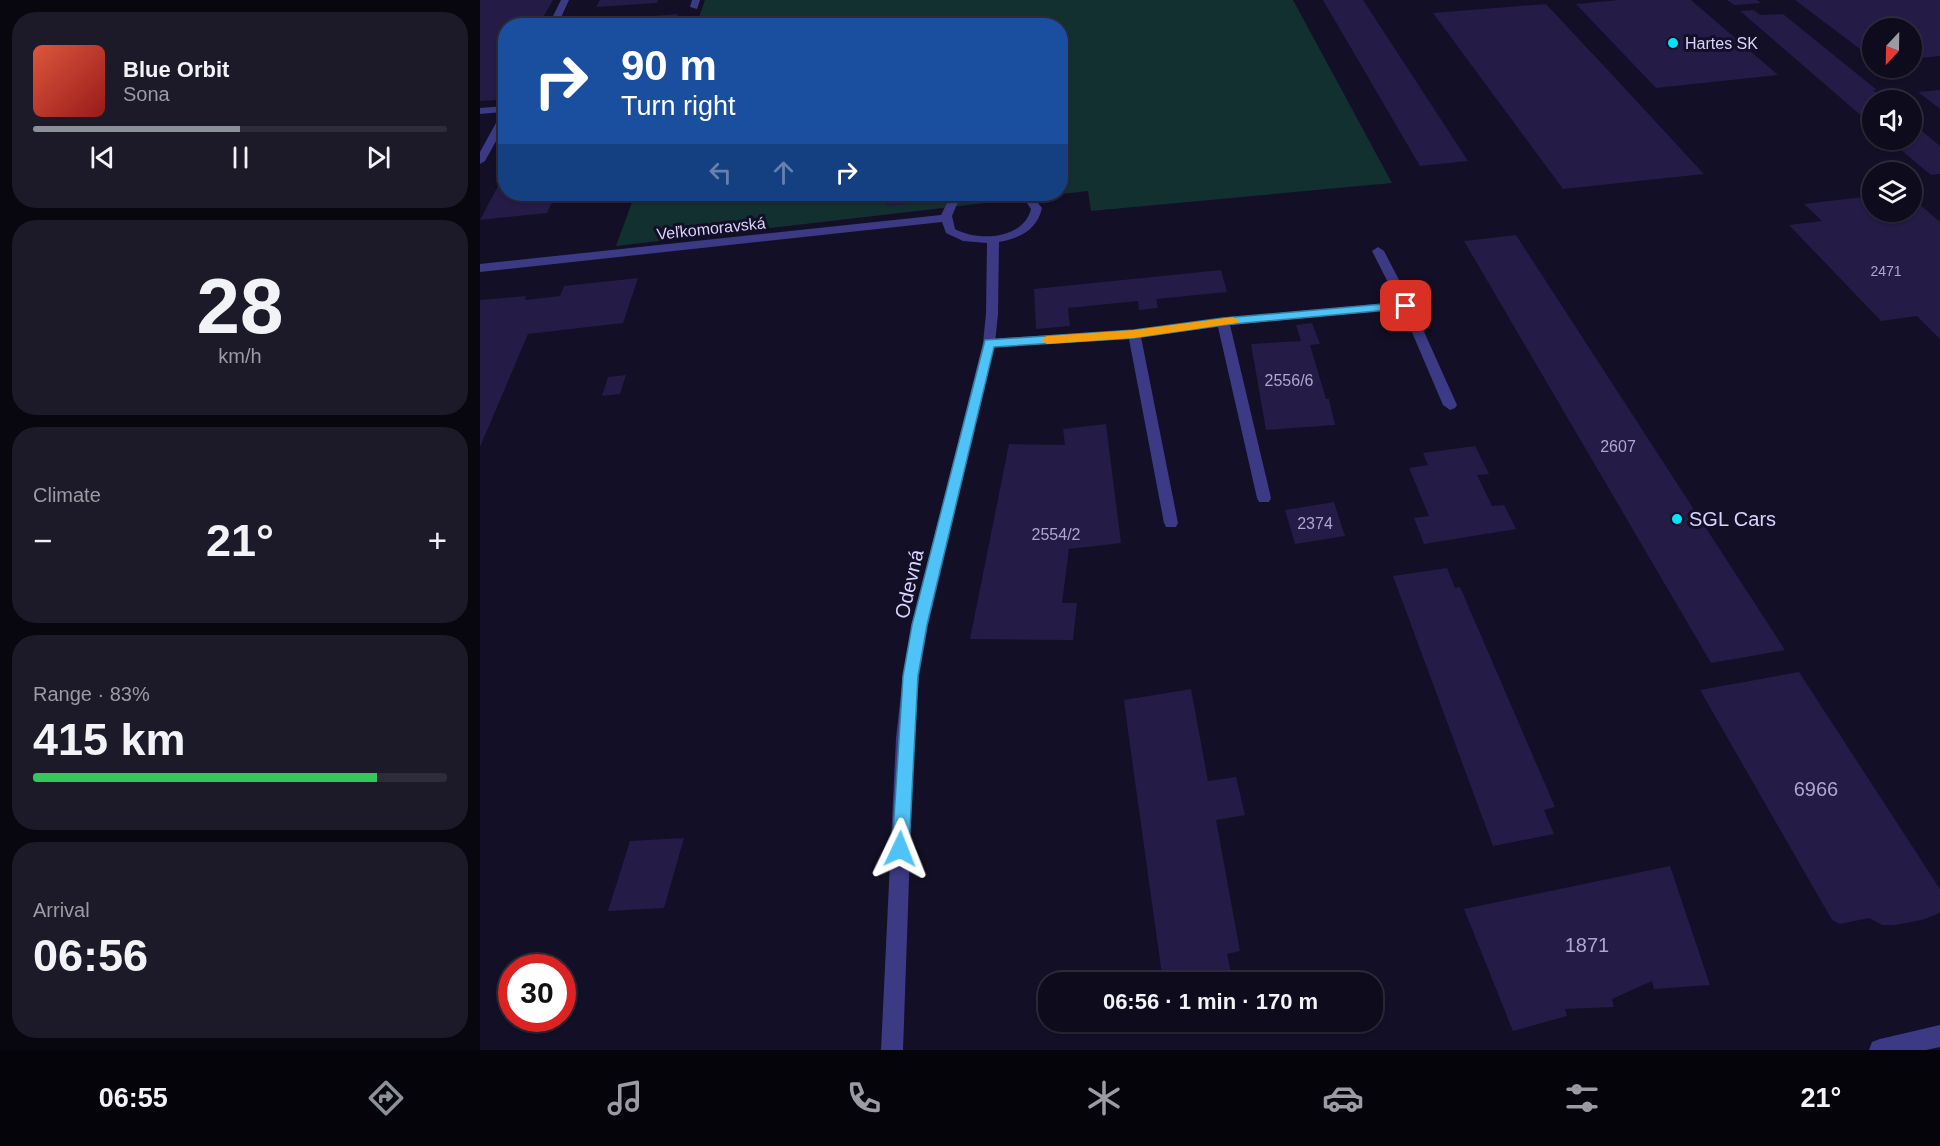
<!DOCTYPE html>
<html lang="en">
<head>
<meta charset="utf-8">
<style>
	:root { --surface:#0e0b1c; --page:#1c1929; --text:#f1f3f6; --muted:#9b9ba3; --line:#2e2b3b; --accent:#8c9099 }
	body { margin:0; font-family:Arial,sans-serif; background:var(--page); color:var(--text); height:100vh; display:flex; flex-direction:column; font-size:22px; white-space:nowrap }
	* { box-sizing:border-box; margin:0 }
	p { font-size:20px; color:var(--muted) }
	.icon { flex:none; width:33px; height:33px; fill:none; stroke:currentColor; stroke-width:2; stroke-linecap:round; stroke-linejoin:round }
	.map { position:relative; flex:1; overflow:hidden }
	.drawer { display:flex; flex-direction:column; gap:12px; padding:12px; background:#08060f; width:480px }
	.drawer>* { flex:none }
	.guide { position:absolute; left:18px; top:18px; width:570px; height:183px; border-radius:24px; box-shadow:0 2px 4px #0004,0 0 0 2px var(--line); background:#1a4fa0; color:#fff; overflow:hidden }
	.needle { width:39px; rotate:202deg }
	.controls { position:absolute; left:1382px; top:18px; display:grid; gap:12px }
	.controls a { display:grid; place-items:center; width:60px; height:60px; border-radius:50%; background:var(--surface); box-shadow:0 2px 4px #0004,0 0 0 2px var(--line); font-size:30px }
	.speed { position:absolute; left:18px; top:954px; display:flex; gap:12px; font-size:30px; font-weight:700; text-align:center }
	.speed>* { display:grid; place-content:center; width:78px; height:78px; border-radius:50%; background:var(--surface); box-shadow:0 2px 4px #0004,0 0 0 2px var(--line); line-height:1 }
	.speed .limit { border:9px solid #d22; background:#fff; color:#111 }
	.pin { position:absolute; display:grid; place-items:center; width:51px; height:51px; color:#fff; margin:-26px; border-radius:12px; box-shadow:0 3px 9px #0006 }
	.me { position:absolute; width:66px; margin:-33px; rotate:2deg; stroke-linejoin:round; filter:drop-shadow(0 0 4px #0008) }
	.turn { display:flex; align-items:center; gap:21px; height:126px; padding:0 24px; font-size:27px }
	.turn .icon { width:78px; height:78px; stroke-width:2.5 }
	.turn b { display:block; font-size:42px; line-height:51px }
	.lanes { display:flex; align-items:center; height:57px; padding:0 24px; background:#0003; justify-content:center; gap:30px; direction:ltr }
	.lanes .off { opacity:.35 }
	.big { font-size:45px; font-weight:700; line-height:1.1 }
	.drawer .card { flex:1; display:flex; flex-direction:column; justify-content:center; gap:9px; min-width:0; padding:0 21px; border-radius:24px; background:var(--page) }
	.drawer .dial { align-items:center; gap:0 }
	.dial b { font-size:78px; line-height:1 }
	.song { display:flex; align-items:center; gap:18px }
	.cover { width:72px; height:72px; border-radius:9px; background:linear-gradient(135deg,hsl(10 70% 55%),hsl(0 70% 35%)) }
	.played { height:6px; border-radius:3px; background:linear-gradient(90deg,var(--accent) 50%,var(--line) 50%) }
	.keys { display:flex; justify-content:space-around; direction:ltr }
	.heat { display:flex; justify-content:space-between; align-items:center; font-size:33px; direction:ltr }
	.charge { height:9px; border-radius:4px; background:linear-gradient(90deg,#34c759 83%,var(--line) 0) }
	.trip { position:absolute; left:558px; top:972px; width:345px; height:60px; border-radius:24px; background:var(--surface); box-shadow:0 2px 4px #0004,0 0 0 2px var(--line); font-weight:700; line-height:60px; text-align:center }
	.tabs { display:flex; height:96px; justify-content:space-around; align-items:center; background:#06040b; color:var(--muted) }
	.tabs .icon { width:42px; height:42px }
	.tabs .active { color:var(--accent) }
	.tabs b { font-size:27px; color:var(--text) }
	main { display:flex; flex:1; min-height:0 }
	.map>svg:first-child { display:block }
	.green { fill:#12302f }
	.building { fill:#241b47 }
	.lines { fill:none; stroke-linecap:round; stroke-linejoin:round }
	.lane { fill:#3d3a85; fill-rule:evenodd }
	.street { fill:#3d3a85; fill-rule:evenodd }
	.route { fill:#4fc3f7; stroke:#337fa1; stroke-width:1.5 }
	.slow { fill:#f59e0b }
	.poi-dot { fill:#00e5ff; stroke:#130f26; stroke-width:2 }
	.labels { text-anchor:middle; stroke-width:6; stroke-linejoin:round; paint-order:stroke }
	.far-number-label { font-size:14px; fill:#aca6d1 }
	.far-poi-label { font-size:16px; fill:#d9d4ff; stroke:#130f26; text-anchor:start }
	.far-street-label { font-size:16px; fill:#d9d4ff; stroke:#130f26 }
	.number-label { font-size:16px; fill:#aca6d1 }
	.poi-label { font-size:20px; fill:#d9d4ff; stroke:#130f26; text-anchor:start }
	.street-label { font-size:20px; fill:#d9d4ff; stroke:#130f26 }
	.near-number-label { font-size:20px; fill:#aca6d1 }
</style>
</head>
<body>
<main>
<section class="drawer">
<div class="card">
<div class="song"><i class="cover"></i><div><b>Blue Orbit</b><p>Sona</p></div></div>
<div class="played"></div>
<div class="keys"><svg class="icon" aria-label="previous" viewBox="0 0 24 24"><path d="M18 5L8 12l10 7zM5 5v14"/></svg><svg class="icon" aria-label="pause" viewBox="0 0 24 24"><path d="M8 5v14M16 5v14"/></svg><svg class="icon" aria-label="next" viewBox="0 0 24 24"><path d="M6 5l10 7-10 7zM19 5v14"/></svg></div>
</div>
<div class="card dial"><b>28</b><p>km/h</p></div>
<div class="card"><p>Climate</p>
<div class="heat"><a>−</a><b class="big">21°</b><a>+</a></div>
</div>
<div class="card"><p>Range · 83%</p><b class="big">415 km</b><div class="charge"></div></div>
<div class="card"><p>Arrival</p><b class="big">06:56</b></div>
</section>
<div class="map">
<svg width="1460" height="1050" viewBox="0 0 1460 1050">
	<rect width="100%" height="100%" fill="#130f26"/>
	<path class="green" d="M225 0H813L912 183 611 211 608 191 136 246 155 194H580V26L216 25Z"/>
	<g class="building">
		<path d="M0 0H73L58 26H26V84L17 100 0 101Z"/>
		<path d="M120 0H178L177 3 116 7Z"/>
		<path d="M843 0H883L988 161 940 166Z"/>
		<path d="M1139 0H1211L1298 75 1176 88 1096 4Z"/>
		<path d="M1247 0H1277L1281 3 1254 5Z"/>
		<path d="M1315 0H1460V56L1431 59V28H1392V58Z"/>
		<path d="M1066 4 1138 81 1224 174 1083 189 953 13Z"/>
		<path d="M1274 10 1280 15 1303 14 1397 90H1393L1405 100H1392V125L1260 11Z"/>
		<path d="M198 14 194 26H168L172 16Z"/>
		<path d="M1460 90V109L1438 92Z"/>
		<path d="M1431 122 1460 146V174L1451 175 1409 140H1431Z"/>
		<path d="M26 171V194H76L67 213 0 220Z"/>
		<path d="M430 196V204L406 206V199Z"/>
		<path d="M1392 196V212H1431V197L1460 222V339L1437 316 1401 321 1309 225 1342 221 1324 204Z"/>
		<path d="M1036 235 1305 650 1231 663 984 241Z"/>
		<path d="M741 270 747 292 676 299 678 308 659 310 658 301 588 308 590 326 556 329 554 289Z"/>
		<path d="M158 278 143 323 48 334 0 447V300L46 296 45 300 80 296 84 286Z"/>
		<path d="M832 323 840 344 830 345 846 399H849L855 425 786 430 771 344 821 341 816 325Z"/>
		<path d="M146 375 140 394 122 396 128 377Z"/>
		<path d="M626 424 641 543 589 549 582 603H597L593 640 490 639 529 444 585 445 583 429Z"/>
		<path d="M995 446 1009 474 997 475 1012 506 1024 505 1036 529 944 544 934 518 949 516 929 468 948 465 943 453Z"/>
		<path d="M854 502 865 536 815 544 805 510Z"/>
		<path d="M967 568 975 588 980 587 1075 807 1064 810 1074 834 1013 846 913 576Z"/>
		<path d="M1319 672 1460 889V913L1442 920 1415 925H1402L1389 918 1360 924 1352 920 1220 690Z"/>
		<path d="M711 689 728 781 756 777 765 815 736 820 760 951 747 954 753 982H683L648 731 644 700Z"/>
		<path d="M204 838 184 908 128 911 150 841Z"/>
		<path d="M1190 866 1230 985 1174 989 1172 981 1132 999 1134 1007 1085 1009 1087 1016 1033 1031 984 909Z"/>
	</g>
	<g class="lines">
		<g class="lane">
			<path d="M81 0H89L77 26H68Z"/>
			<path d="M212 0H220L217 9 210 7Z"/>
			<path d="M26 106V123L5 161 0 164V152L22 112 0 114V108Z"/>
			<path d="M898 247 904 251 932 305 977 405 975 408 970 410 963 405 922 309 750 325 791 498 789 502H779L777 498 738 327 661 337 698 523 696 527H686L684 523 649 339 509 347 503 343 509 339 654 330 743 318 918 302 892 251Z"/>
		</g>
		<g class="street">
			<path d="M479 194H492L477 204 472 216 475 229C498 242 544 239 551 209L541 194H551L562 208C557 230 540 238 519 242L518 314 515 343 448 625 439 676 434 738 423 1050H401L416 738 423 676 432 625 503 343 506 314 507 243 483 241 466 233 462 222 0 272V264L461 215 467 203Z"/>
			<path d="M1460 1025V1047L1446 1050H1389L1392 1042 1400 1039Z"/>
		</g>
	</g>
	<path class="route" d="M926 302 930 303V308L743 325 654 338 514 347 447 625 438 676 429 849 427 855 420 858 414 855 412 849 423 676 432 625 505 340 654 330 743 318Z"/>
	<path class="slow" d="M753 317 759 321 757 323 654 338 567 344 561 340 567 336 654 330Z"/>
	<g class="poi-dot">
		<circle cx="1193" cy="43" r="6"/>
		<circle cx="1197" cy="519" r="6"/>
	</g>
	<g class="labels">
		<g class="far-number-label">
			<text x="1406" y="276">2471</text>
		</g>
		<g class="far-poi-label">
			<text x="1205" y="49">Hartes SK</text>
		</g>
		<g class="far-street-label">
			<text transform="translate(231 228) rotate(-6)" y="6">Veľkomoravská</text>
		</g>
		<g class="number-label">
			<text x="809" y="386">2556/6</text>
			<text x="1138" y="452">2607</text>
			<text x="835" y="529">2374</text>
			<text x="576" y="540">2554/2</text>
		</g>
		<g class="poi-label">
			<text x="1209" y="526">SGL Cars</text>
		</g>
		<g class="street-label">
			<text transform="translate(429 584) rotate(-77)" y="7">Odevná</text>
		</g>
		<g class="near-number-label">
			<text x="1336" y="796">6966</text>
			<text x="1107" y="952">1871</text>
		</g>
	</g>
</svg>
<div class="controls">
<a><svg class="needle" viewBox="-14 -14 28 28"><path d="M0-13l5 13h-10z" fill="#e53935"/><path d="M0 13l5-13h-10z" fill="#9b9ba3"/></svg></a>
<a><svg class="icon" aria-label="sound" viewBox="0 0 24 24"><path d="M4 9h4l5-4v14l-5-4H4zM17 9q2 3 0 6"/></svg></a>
<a><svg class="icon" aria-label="layers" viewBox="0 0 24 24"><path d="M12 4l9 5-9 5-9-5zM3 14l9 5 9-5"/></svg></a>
</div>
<div class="speed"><div class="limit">30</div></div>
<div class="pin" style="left:926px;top:306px;background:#d93025"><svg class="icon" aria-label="arrive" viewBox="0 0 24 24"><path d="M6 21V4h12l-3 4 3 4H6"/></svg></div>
<svg class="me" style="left:420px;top:849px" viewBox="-20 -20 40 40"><path d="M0-17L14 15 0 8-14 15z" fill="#4fc3f7" stroke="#fff" stroke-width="4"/></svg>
<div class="trip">06:56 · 1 min · 170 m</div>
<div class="guide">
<div class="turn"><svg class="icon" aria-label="right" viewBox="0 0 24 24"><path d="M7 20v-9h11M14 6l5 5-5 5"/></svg><div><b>90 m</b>Turn right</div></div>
<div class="lanes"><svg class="icon off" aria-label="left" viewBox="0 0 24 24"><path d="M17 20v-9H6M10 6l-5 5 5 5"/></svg><svg class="icon off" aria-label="ahead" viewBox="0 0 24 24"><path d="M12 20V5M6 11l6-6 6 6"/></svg><svg class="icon" aria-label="right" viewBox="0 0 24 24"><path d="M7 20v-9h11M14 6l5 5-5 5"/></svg></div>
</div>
</div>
</main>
<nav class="tabs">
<b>06:55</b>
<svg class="icon active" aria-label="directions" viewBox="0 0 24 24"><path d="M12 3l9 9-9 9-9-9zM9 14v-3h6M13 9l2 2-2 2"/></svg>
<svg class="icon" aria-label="music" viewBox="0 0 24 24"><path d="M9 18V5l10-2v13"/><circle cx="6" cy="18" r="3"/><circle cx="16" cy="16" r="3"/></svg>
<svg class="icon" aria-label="phone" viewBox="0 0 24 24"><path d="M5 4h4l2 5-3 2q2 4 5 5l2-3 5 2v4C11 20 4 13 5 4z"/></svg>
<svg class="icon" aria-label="climate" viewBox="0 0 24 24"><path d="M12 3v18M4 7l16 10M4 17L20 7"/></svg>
<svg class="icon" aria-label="car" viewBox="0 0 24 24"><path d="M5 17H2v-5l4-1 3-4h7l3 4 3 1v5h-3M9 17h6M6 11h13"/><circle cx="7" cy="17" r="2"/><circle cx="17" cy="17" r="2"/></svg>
<svg class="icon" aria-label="filters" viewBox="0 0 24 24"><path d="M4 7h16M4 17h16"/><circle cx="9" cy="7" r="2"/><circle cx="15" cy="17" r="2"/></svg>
<b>21°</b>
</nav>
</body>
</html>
